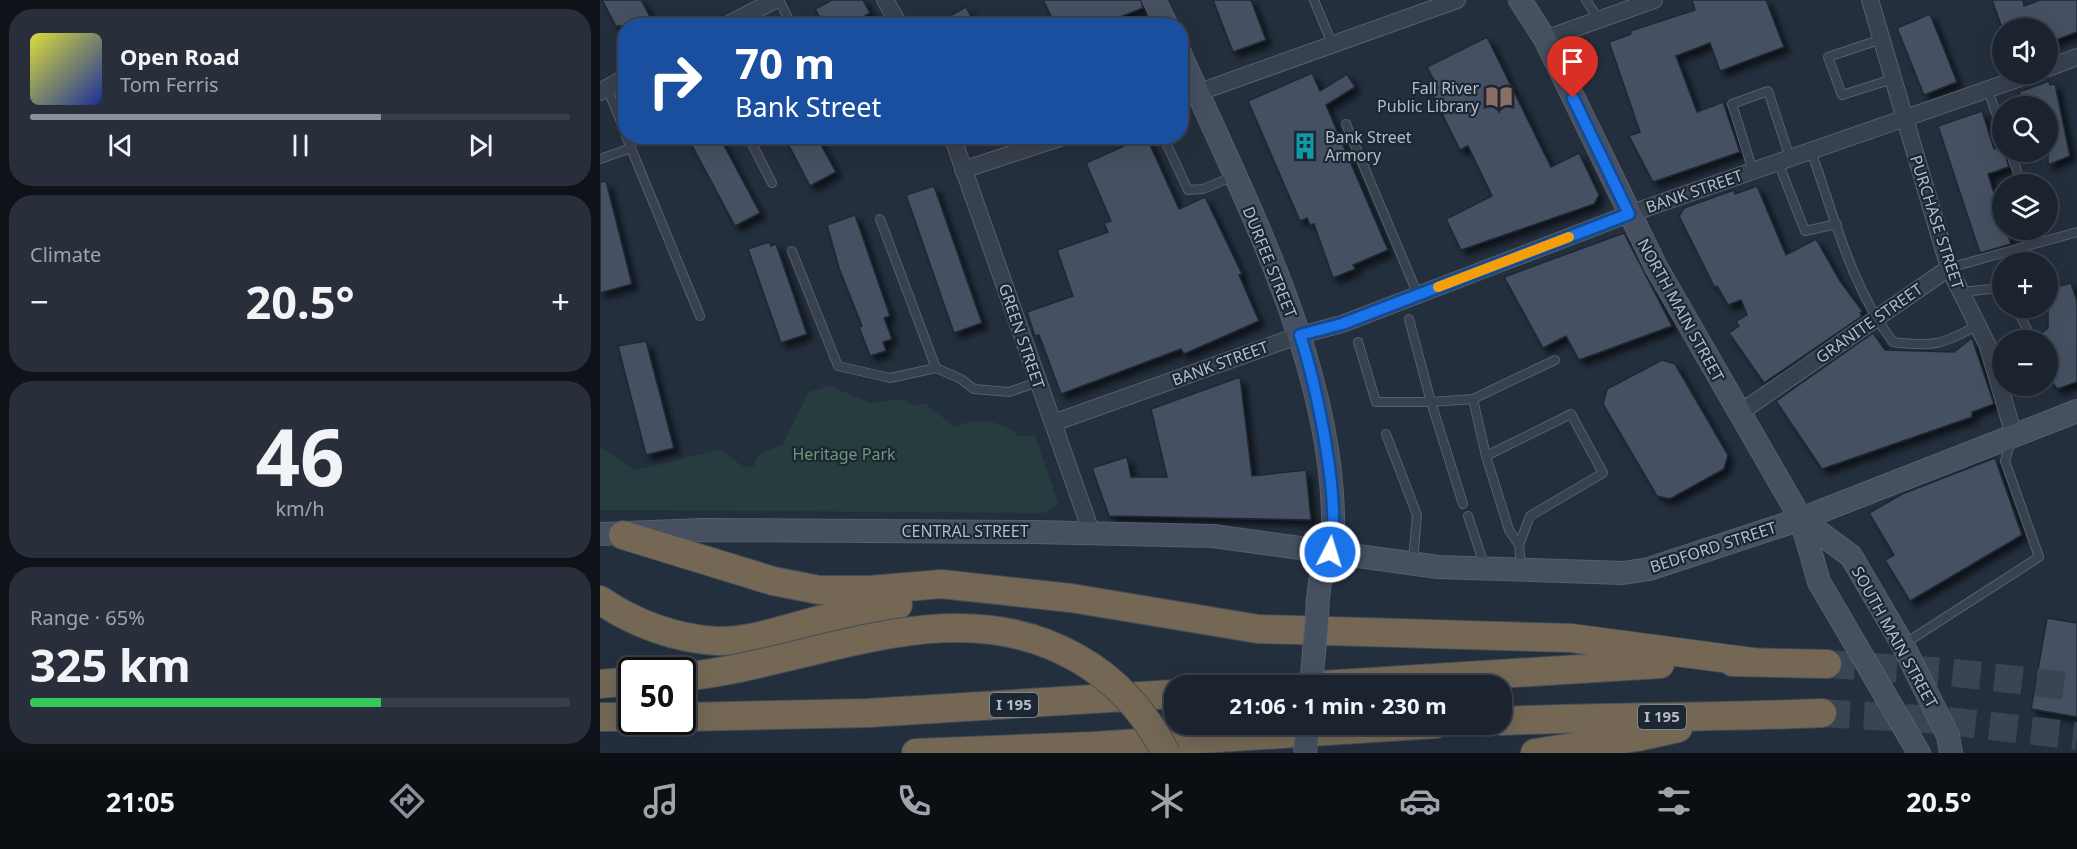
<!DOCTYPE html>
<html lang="en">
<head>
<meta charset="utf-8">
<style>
	:root { --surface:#1b232e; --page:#282f3a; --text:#f1f3f6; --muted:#a0a4aa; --line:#39404a; --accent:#8c9099 }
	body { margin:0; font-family:"Noto Sans",sans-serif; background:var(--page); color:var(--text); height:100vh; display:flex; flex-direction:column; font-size:22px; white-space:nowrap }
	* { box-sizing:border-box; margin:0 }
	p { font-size:20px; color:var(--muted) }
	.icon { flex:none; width:33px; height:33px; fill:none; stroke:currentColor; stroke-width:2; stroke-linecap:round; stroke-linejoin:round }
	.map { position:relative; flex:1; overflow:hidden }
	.side { display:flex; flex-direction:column; gap:9px; padding:9px; background:#0f1319; width:600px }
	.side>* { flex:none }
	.banner { position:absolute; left:18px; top:18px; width:570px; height:126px; border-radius:24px; box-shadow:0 6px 24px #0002,0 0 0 2px var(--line); background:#1a4fa0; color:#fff; overflow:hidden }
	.tools { position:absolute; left:1392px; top:18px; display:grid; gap:12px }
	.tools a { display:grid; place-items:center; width:66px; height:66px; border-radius:50%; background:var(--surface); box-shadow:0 6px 24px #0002,0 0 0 2px var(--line); font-size:30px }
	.speed { position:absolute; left:18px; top:657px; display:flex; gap:12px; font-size:30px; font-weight:700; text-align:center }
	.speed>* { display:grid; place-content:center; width:78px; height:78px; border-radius:50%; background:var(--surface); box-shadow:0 6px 24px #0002,0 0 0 2px var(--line); line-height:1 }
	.speed .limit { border:3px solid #111; border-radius:9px; background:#fff; color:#111 }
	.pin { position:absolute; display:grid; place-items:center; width:51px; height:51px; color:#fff; margin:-62px -26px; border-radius:50% 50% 50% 0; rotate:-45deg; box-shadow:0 0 6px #0007 }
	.pin .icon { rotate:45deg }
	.me { position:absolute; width:66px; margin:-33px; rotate:5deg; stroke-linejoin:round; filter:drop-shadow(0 0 4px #0008) }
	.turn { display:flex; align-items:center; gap:21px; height:126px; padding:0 18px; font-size:27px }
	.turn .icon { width:78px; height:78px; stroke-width:2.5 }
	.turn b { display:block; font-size:42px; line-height:51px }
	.big { font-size:45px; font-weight:700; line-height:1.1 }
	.side .widget { flex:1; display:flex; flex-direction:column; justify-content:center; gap:9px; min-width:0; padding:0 21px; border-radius:24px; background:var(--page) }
	.side .dial { align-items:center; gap:0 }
	.dial b { font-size:78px; line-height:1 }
	.song { display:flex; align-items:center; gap:18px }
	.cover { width:72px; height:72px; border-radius:9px; background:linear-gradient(135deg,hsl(60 70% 55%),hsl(230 70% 35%)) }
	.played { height:6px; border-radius:3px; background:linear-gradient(90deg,var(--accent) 65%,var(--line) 65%) }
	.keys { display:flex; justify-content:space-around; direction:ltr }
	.heat { display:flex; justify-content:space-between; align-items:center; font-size:33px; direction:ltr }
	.charge { height:9px; border-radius:4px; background:linear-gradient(90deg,#34c759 65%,var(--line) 0) }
	.trip { position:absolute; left:564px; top:675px; width:348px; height:60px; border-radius:24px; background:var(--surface); box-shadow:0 6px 24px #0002,0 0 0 2px var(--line); font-weight:700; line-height:60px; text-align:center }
	.tabs { display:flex; height:96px; justify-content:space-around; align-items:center; background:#0b0e12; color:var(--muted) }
	.tabs .icon { width:42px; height:42px }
	.tabs .on { color:var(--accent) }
	.tabs b { font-size:27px; color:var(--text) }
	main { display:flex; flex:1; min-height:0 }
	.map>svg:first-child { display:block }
	.green { fill:#263c3f }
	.building { fill:#455162; stroke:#1f2835; stroke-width:1.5; filter:url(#shadow) }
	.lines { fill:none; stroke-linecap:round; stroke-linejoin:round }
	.motorway-tunnel { stroke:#3a4453; stroke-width:28; stroke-dasharray:28 14; stroke-linecap:butt }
	.service-casing { stroke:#565f6c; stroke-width:10 }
	.minor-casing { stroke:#565f6c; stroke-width:18 }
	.secondary-casing { stroke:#565f6c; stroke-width:24 }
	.motorway-casing { stroke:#434c59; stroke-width:30 }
	.service { stroke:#38414e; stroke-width:8 }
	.minor { stroke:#38414e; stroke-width:16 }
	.secondary { stroke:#465061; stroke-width:22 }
	.motorway { stroke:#746855; stroke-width:28 }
	.secondary-bridge-casing { stroke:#565f6c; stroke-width:24; stroke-linecap:butt }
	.motorway-bridge-casing { stroke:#434c59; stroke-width:30; stroke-linecap:butt }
	.secondary-bridge { stroke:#465061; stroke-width:22 }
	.motorway-bridge { stroke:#746855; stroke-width:28 }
	.route-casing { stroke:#114b97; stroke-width:15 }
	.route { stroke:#1a73e8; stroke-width:10 }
	.slow { stroke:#f59e0b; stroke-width:10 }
	.labels { text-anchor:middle; stroke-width:4.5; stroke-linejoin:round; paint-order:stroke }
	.shield { fill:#1d2633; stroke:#878f9c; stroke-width:1.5 }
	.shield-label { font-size:15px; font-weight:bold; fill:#b4bcc9 }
	.poi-label { font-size:16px; fill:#b4bcc9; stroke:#1d2633; text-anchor:end }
	.street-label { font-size:16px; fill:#b4bcc9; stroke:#1d2633 }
	.park-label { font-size:16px; fill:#6b9a76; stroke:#1d2633 }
</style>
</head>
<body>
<main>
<section class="side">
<div class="widget">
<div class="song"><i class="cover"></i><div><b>Open Road</b><p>Tom Ferris</p></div></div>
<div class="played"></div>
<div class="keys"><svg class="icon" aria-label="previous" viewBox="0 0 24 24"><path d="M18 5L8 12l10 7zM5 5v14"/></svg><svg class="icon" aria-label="pause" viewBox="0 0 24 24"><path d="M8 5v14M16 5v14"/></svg><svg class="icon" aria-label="next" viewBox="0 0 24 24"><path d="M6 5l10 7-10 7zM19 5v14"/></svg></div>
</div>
<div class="widget"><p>Climate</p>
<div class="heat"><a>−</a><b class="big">20.5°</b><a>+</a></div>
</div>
<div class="widget dial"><b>46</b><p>km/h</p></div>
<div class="widget"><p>Range · 65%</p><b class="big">325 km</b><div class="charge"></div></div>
</section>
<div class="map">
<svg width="1477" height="753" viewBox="0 0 1477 753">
	<defs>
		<filter id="shadow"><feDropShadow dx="5.5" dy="5.5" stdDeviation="3" flood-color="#0009"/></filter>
	</defs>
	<rect width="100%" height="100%" fill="#242f3e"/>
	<path class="green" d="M230 386 271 403 303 399 312 405 326 404 355 427C377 416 401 421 419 436L435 435 458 503 444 513 0 510V447L36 470 121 449 144 468 154 466 158 455 183 444 209 392Z"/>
	<g class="building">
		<path d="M2 0H41L55 26H16Z"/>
		<path d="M232 0H263L270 13 247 26H225L215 9Z"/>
		<path d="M443 0H541L543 8 497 26H456Z"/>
		<path d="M613 0H651L666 40 633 52Z"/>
		<path d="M1092 0H1166L1184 47 1120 71 1110 43 1076 56 1097 112 1123 102 1140 152 1053 182 1029 136 1040 132 1009 42 1031 34 1030 31 1095 10Z"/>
		<path d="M1392 0H1423L1424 6 1440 0H1477V32L1448 43V28H1402Z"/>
		<path d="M366 7 376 26H332Z"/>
		<path d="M1330 14 1357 82 1324 95 1297 28Z"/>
		<path d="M887 37 951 167 979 153 999 195 994 204 861 250 846 219 892 196 868 146 860 150 831 91 838 88 827 67Z"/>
		<path d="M712 73 720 91 747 74 755 87 726 105 788 250 753 265 755 269 733 278 714 224 710 225 707 218 700 221 648 101Z"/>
		<path d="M1449 81 1450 85 1455 84 1470 156 1448 165V106H1424L1419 92Z"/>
		<path d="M1382 111 1394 149 1402 146 1409 167 1388 174 1402 219V230H1406L1411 244 1380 253 1338 126Z"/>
		<path d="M87 136H119L160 213 135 226Z"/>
		<path d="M184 136H216L236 172 210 186Z"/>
		<path d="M546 136 579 209 605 197 642 274 639 275 659 321 584 354 581 349 461 394 439 335 435 336 427 312 473 296 457 250 508 232 504 223 511 221 486 163Z"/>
		<path d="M6 181 32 284 0 293V182Z"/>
		<path d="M334 186 382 323 354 333 306 195Z"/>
		<path d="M1157 186 1186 255 1216 239 1240 281 1263 312 1260 313 1262 316 1164 383 1129 333 1139 326 1136 321 1147 315 1141 300 1128 305 1117 286 1115 288 1079 216 1084 208 1134 190 1135 194Z"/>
		<path d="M255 215 290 316 284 318 292 339 283 342 286 351 270 356 259 327 262 326 239 268 227 225Z"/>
		<path d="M1024 233 1072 326 979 360 966 336 943 348 904 277Z"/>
		<path d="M169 242 171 246 176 244 207 334 181 343 148 249Z"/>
		<path d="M1471 283 1477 301V382L1457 389 1448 376V340L1440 334 1448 328V289Z"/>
		<path d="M1273 333 1285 350 1354 352 1372 338 1394 404 1372 412V417L1222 469 1176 401Z"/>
		<path d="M46 341 74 448 46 455 18 346Z"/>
		<path d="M1062 360 1075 364 1128 455 1124 469 1070 499 1057 496 1003 404 1007 389Z"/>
		<path d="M640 377 652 476 706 470 711 520 509 516 492 468 527 457 531 477H567L551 409Z"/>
		<path d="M1395 458 1422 535 1310 601 1285 560 1294 555 1269 513 1302 494Z"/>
		<path d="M1447 618 1477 623V717L1431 709Z"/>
	</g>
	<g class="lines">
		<g class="motorway-tunnel">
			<path d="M1227 664 1348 672 1477 687"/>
			<path d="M1222 713 1340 720 1477 736"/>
		</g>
		<defs>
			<g id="service">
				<path d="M179 0 192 26"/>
				<path d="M714 0 733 46"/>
				<path d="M986 0 999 20"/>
				<path d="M1282 39 1228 57 1242 95 1293 79"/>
				<path d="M7 88 26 134"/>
				<path d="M1388 90 1402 130"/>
				<path d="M746 124 818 295"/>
				<path d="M26 136 100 316"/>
				<path d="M148 136 172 183"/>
				<path d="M248 136 251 141"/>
				<path d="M563 136 588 190 603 189 634 176"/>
				<path d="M1211 151C1234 215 1251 287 1293 342 1332 347 1342 345 1376 326"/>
				<path d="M1410 152 1422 184"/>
				<path d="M0 159 31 148"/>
				<path d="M1178 162 1205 231 1237 224"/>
				<path d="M1153 171 1132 104 1168 91 1190 158"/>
				<path d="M280 219 336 368"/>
				<path d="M192 251 238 366 290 378 336 368 361 379 374 389 409 392 438 382"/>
				<path d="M1349 268 1477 232"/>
				<path d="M1361 292 1402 288"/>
				<path d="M1416 308 1427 329 1416 340"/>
				<path d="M809 319 831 402 863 504"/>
				<path d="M758 342 776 402H831L873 399 886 456"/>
				<path d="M873 399 955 360"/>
				<path d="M786 434 817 515 813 561"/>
				<path d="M868 516 885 567"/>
				<path d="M919 545 909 530 886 456 971 414 1003 473 930 516 919 545 921 567"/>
				<path d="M1304 644 1439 557 1405 461 1411 441"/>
			</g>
			<g id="minor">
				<path d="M285 0 300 26"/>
				<path d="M1270 0 1349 268 1387 344 1414 435"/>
				<path d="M125 26 175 0"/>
				<path d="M945 39 1054 0"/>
				<path d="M1448 68 1477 57"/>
				<path d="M0 92 26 77"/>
				<path d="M580 99 857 0"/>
				<path d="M352 136 492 534"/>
				<path d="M363 170 466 136"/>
				<path d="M1138 414 1349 268"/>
				<path d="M453 423 700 335 742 324 1029 214 1432 74"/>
			</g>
			<g id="secondary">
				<path d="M554 0 567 26"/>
				<path d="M920 0 945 39 1056 267 1201 519 1219 582 1319 753"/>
				<path d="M580 53C644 199 737 371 733 534 732 551 724 566 720 582 718 594 717 606 717 618"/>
				<path d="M1201 519 1251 556 1303 645 1348 736 1351 753"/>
				<path d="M0 534 102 530 433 532 613 536 838 567 1023 573 1049 569 1201 519 1477 411"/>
			</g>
			<g id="motorway">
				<path d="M23 535 173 581 219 590H270L341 584 471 598 658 629 971 638 1152 662"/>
				<path d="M0 600C33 623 76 639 117 641 149 642 181 630 212 622 240 614 269 609 298 605"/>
				<path d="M1133 662 1227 664"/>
				<path d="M0 684 32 681"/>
				<path d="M706 686 1060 664"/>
				<path d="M0 717H32"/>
				<path d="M82 717 268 713 574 694"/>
				<path d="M902 721C1009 716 1115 718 1222 713"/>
				<path d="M316 753 494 746 836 724"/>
				<path d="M935 753 1037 737 1078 728"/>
			</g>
		</defs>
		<use href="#service" class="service-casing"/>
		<use href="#minor" class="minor-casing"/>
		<use href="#secondary" class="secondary-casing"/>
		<use href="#motorway" class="motorway-casing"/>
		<use href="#service" class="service"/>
		<use href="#minor" class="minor"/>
		<use href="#secondary" class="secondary"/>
		<use href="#motorway" class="motorway"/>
		<defs>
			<g id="secondary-bridge">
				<path d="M711 686 717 618"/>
				<path d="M705 753 708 724"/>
			</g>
			<path id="motorway-bridge" d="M82 677C213 664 352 586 477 658 516 680 546 714 566 753"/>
		</defs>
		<use href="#secondary-bridge" class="secondary-bridge-casing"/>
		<use href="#motorway-bridge" class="motorway-bridge-casing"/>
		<use href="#secondary-bridge" class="secondary-bridge"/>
		<use href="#motorway-bridge" class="motorway-bridge"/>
	</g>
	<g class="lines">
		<defs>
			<path id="route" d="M730 552C742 503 716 384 700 335L742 324 1029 214 973 98"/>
		</defs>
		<use href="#route" class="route-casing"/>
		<use href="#route" class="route"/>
		<path class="slow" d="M838 287 969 237"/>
	</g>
	<defs>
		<symbol id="library-bare" viewBox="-9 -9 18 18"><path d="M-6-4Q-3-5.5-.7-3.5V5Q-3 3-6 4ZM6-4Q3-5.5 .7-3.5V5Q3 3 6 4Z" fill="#8d6e63" stroke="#1d2633" stroke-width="2.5" paint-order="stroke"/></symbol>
		<symbol id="building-bare" viewBox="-9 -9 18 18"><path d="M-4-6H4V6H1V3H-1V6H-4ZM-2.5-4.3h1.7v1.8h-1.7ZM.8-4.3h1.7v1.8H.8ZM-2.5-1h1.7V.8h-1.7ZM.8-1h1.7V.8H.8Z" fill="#0f9aa8" stroke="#1d2633" stroke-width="2.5" paint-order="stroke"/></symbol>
	</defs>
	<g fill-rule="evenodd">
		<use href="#library-bare" x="880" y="78" width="38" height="38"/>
		<use href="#building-bare" x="686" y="127" width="38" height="38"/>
	</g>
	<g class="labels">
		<g class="shield">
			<rect x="390" y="693" width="48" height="24" rx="4.5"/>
			<rect x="1038" y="705" width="48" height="24" rx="4.5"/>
		</g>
		<g class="shield-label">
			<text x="414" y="710">I 195</text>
			<text x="1062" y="722">I 195</text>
		</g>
		<g class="poi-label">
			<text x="879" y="94">Fall River<tspan x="879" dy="18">Public Library</tspan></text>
			<text x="725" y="143" text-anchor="start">Bank Street<tspan x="725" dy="18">Armory</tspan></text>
		</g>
		<g class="street-label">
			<text transform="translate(1094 191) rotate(-19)" y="6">BANK STREET</text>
			<text transform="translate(1337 222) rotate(72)" y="6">PURCHASE STREET</text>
			<text transform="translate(670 262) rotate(68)" y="6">DURFEE STREET</text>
			<text transform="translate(1081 310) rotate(61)" y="6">NORTH MAIN STREET</text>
			<text transform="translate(1269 323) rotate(-35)" y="6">GRANITE STREET</text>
			<text transform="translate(422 336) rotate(71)" y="6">GREEN STREET</text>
			<text transform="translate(620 363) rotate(-20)" y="6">BANK STREET</text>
			<text x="365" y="537">CENTRAL STREET</text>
			<text transform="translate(1113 547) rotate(-18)" y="6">BEDFORD STREET</text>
			<text transform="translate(1295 637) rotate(61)" y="6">SOUTH MAIN STREET</text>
		</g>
		<g class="park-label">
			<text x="244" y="460">Heritage Park</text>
		</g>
	</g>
</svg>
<div class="tools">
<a><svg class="icon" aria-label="sound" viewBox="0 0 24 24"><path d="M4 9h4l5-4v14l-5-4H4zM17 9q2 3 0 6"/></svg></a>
<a><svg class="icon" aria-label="search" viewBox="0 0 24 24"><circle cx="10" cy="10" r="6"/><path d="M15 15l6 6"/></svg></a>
<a><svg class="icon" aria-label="layers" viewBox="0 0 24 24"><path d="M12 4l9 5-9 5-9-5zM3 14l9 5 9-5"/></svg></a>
<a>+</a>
<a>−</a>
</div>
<div class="speed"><div class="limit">50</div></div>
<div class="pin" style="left:973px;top:98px;background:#d93025"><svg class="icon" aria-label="arrive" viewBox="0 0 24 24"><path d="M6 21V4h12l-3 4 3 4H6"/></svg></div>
<svg class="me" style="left:730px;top:552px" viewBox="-20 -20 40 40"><circle r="17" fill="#1a73e8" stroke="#fff" stroke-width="3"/><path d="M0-11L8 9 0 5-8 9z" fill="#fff"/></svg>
<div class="trip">21:06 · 1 min · 230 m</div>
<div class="banner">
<div class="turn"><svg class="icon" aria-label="right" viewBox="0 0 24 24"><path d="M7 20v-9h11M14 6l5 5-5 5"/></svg><div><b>70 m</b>Bank Street</div></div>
</div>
</div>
</main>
<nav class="tabs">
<b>21:05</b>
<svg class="icon on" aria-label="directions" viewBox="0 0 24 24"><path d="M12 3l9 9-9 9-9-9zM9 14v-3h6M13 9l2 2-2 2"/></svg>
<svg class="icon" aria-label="music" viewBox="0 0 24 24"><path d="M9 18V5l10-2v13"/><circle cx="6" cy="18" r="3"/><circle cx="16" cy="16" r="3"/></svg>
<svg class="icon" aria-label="phone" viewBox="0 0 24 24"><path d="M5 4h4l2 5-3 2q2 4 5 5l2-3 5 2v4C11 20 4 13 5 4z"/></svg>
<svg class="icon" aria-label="climate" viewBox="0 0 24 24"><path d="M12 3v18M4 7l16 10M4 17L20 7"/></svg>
<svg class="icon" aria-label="car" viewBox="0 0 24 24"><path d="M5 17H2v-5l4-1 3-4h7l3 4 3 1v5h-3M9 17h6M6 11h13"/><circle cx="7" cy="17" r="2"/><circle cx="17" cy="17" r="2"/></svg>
<svg class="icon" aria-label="filters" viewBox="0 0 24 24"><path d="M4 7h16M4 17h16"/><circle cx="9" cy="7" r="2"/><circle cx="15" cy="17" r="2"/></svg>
<b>20.5°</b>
</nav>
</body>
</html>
